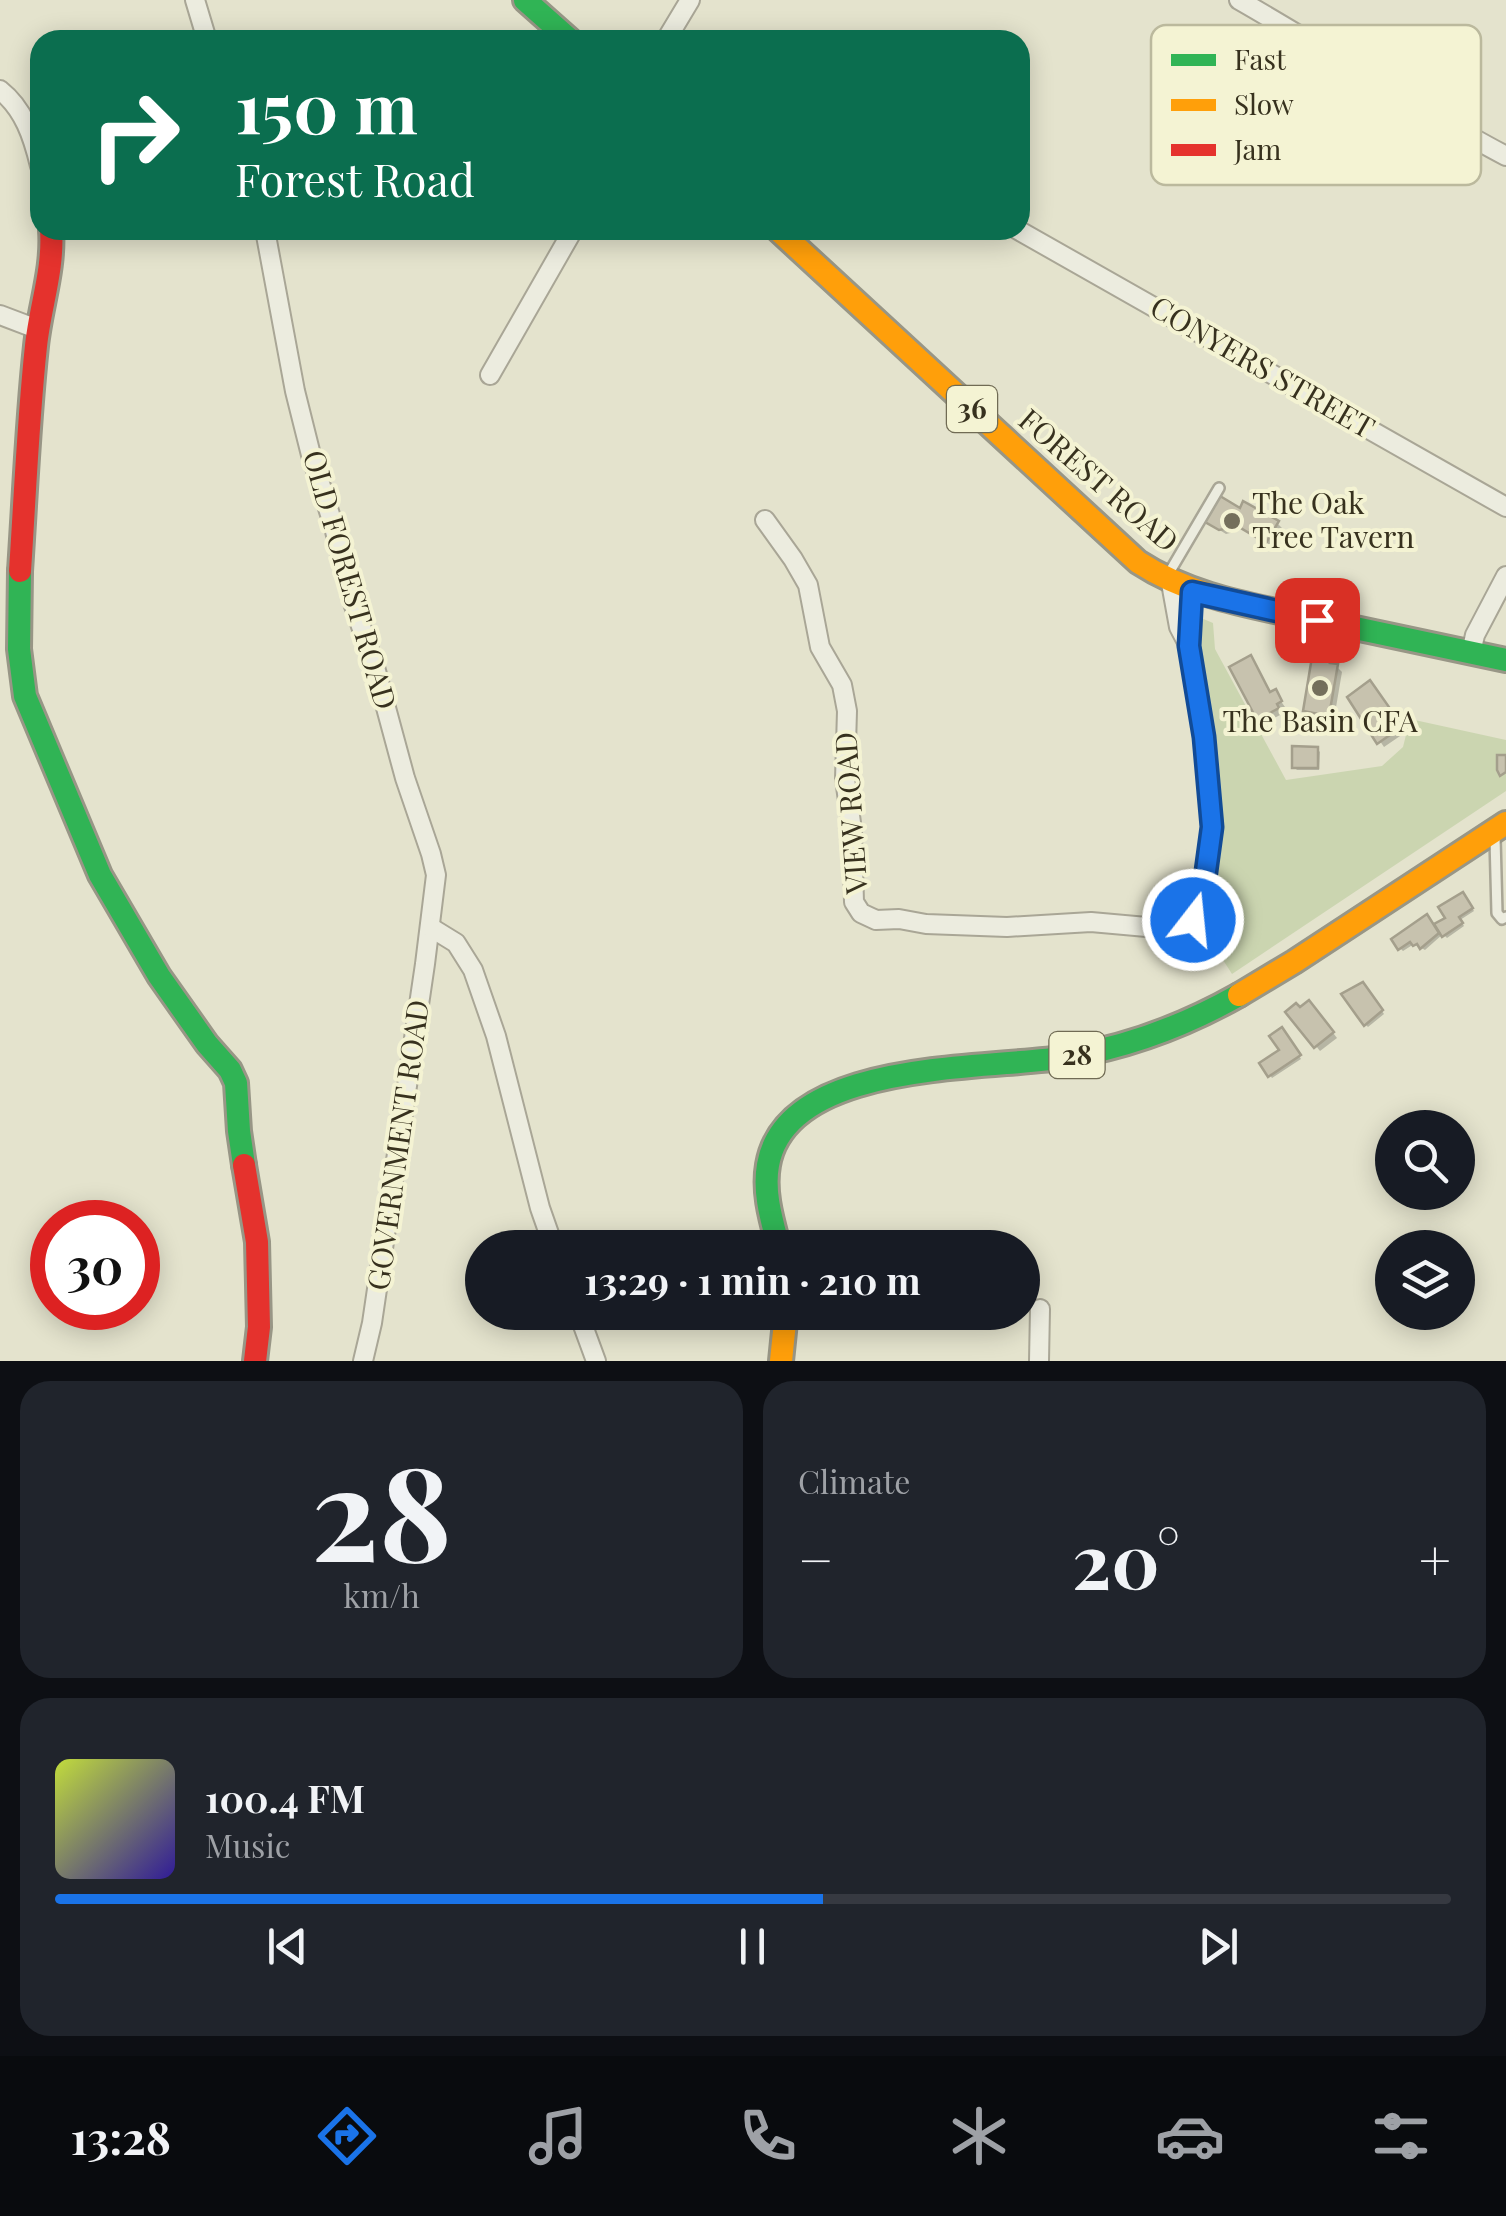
<!DOCTYPE html>
<html lang="en">
<head>
<meta charset="utf-8">
<style>
	:root { --surface:#171b24; --page:#20242c; --text:#f1f3f6; --muted:#9ea1a6; --line:#363941; --accent:#1a73e8 }
	body { margin:0; font-family:"Playfair Display",serif; background:var(--page); color:var(--text); height:100vh; display:flex; flex-direction:column; font-size:38px; white-space:nowrap }
	* { box-sizing:border-box; margin:0 }
	p { font-size:32px; color:var(--muted) }
	.icon { flex:none; width:55px; height:55px; fill:none; stroke:currentColor; stroke-width:2; stroke-linecap:round; stroke-linejoin:round }
	.map { position:relative; height:1361px; overflow:hidden }
	.panel { display:flex; flex-direction:column; gap:20px; padding:20px; background:#0d0f14; flex:1 }
	.panel>* { flex:none }
	.banner { position:absolute; left:30px; top:30px; width:1000px; height:210px; border-radius:30px; box-shadow:0 5px 25px #0003; background:#0b6e4f; color:#fff; overflow:hidden }
	.buttons { position:absolute; left:1375px; top:1110px; display:grid; gap:20px }
	.buttons a { display:grid; place-items:center; width:100px; height:100px; border-radius:50%; background:var(--surface); box-shadow:0 5px 25px #0003; font-size:50px }
	.speed { position:absolute; left:30px; top:1200px; display:flex; gap:20px; font-size:50px; font-weight:700; text-align:center }
	.speed>* { display:grid; place-content:center; width:130px; height:130px; border-radius:50%; background:var(--surface); box-shadow:0 5px 25px #0003; line-height:1 }
	.speed .limit { border:15px solid #d22; background:#fff; color:#111 }
	.pin { position:absolute; display:grid; place-items:center; width:85px; height:85px; color:#fff; margin:-42px; border-radius:20px; box-shadow:0 5px 15px #0006 }
	.me { position:absolute; width:110px; margin:-55px; rotate:16deg; stroke-linejoin:round; filter:drop-shadow(0 0 8px #0008) }
	.turn { display:flex; align-items:center; gap:35px; height:210px; padding:0 40px; font-size:45px }
	.turn .icon { width:130px; height:130px; stroke-width:2.5 }
	.turn b { display:block; font-size:70px; line-height:85px }
	.big { font-size:75px; font-weight:700; line-height:1.1 }
	.panel .widget { flex:1; display:flex; flex-direction:column; justify-content:center; gap:15px; min-width:0; padding:0 35px; border-radius:30px; background:var(--page) }
	.panel .dial { align-items:center; gap:0 }
	.dial b { font-size:130px; line-height:1 }
	.song { display:flex; align-items:center; gap:30px }
	.cover { width:120px; height:120px; border-radius:15px; background:linear-gradient(135deg,hsl(70 70% 55%),hsl(250 70% 35%)) }
	.played { height:10px; border-radius:5px; background:linear-gradient(90deg,var(--accent) 55%,var(--line) 55%) }
	.keys { display:flex; justify-content:space-around; direction:ltr }
	.heat { display:flex; justify-content:space-between; align-items:center; font-size:55px; direction:ltr }
	.panel .tiles { flex:1; display:grid; gap:20px; grid-template-columns:1fr 1fr }
	.widget:last-child { grid-column:span 2 }
	.trip { position:absolute; left:465px; top:1230px; width:575px; height:100px; border-radius:50px; background:var(--surface); box-shadow:0 5px 25px #0003; font-weight:700; line-height:100px; text-align:center }
	.dock { display:flex; height:160px; justify-content:space-around; align-items:center; background:#090b0e; color:var(--muted) }
	.dock .icon { width:70px; height:70px }
	.dock .active { color:var(--accent) }
	.dock b { font-size:45px; color:var(--text) }
	.map>svg:first-child { display:block }
	.green { fill:#cbd5b0 }
	.shadow { fill:#0003 }
	.building { fill:#c7c2ae; stroke:#a49f8c; stroke-width:2.5 }
	.lines { fill:none; stroke-linecap:round; stroke-linejoin:round }
	.lane-casing { stroke:#a9a696; stroke-width:14 }
	.street-casing { stroke:#a9a696; stroke-width:22 }
	.fast-casing { stroke:#989686; stroke-width:28 }
	.slow-casing { stroke:#989686; stroke-width:28 }
	.jam-casing { stroke:#989686; stroke-width:28 }
	.lane { stroke:#ececdf; stroke-width:9 }
	.street { stroke:#ececdf; stroke-width:18 }
	.fast { stroke:#30b455; stroke-width:22 }
	.slow { stroke:#ff9f0a; stroke-width:22 }
	.jam { stroke:#e5322d; stroke-width:22 }
	.route-casing { stroke:#114b97; stroke-width:25 }
	.route { stroke:#1a73e8; stroke-width:18 }
	.poi-dot { fill:#746f5b; stroke:#f4f3d3; stroke-width:4 }
	.labels { text-anchor:middle; stroke-width:8; stroke-linejoin:round; paint-order:stroke }
	.shield { fill:#f4f3d3; stroke:#706b54; stroke-width:2.5 }
	.shield-label { font-size:28px; font-weight:bold; fill:#37311e }
	.street-label { font-size:30px; fill:#37311e; stroke:#f4f3d3 }
	.poi-label { font-size:30px; fill:#37311e; stroke:#f4f3d3; text-anchor:start }
	.key { fill:#f4f3d3; stroke:#bbb99d; stroke-width:2.5 }
	.key-label { font-size:28px; fill:#37311e }
</style>
</head>
<body>
<div class="map">
<svg width="1506" height="1361" viewBox="0 0 1506 1361">
	<rect width="100%" height="100%" fill="#e4e3cd"/>
	<path class="green" d="M1194 615 1213 623 1215 649 1286 780 1382 766 1403 747 1410 719 1506 740V791L1232 974 1202 927 1220 842Z"/>
	<g class="shadow">
		<path d="M1241 511 1277 523 1282 528 1272 546 1237 526 1234 532 1226 534 1213 526Z"/>
		<path d="M1250 658 1272 695 1275 693 1285 707 1280 710 1282 714 1263 724 1259 719Z"/>
		<path d="M1337 667 1342 672 1334 719 1310 715 1305 710Z"/>
		<path d="M1374 688 1392 713 1390 715 1403 734 1384 747 1350 697Z"/>
		<path d="M1317 749 1320 752 1319 770H1297L1294 767Z"/>
		<path d="M1465 897 1474 911 1460 920 1464 926 1447 938 1443 934 1425 950 1414 944 1403 951 1400 948 1395 940 1434 927 1448 918Z"/>
		<path d="M1366 988 1384 1014 1368 1027 1365 1024Z"/>
		<path d="M1314 1008 1337 1038 1320 1051 1316 1046 1300 1010Z"/>
		<path d="M1285 1033 1301 1059 1272 1078 1270 1075 1282 1051Z"/>
	</g>
	<g class="building">
		<path d="M1220 496 1240 508 1243 501 1279 521 1266 543 1232 523 1229 528 1219 530 1205 522Z"/>
		<path d="M1251 655 1270 692 1276 689 1282 701 1277 704 1279 708 1257 720 1229 667Z"/>
		<path d="M1312 657 1331 660 1330 663 1338 664 1329 716 1303 711Z"/>
		<path d="M1370 680 1389 707 1387 709 1400 728 1377 744 1347 697Z"/>
		<path d="M1292 746 1318 747V768H1292Z"/>
		<path d="M1497 755H1506V772L1500 776 1497 770Z"/>
		<path d="M1463 892 1473 908 1459 917 1463 923 1442 937 1434 924 1445 918 1438 907Z"/>
		<path d="M1427 914 1439 933 1420 949 1417 944 1413 946 1410 942 1398 950 1391 939Z"/>
		<path d="M1363 982 1383 1010 1364 1026 1341 994Z"/>
		<path d="M1309 1000 1334 1032 1314 1048 1285 1012 1296 1003 1300 1007Z"/>
		<path d="M1282 1027 1301 1055 1268 1077 1259 1063 1279 1050 1269 1036Z"/>
	</g>
	<g class="lines">
		<defs>
			<g id="lane">
				<path d="M1169 573 1219 488"/>
				<path d="M1495 838 1497 913 1502 919 1506 917"/>
			</g>
			<g id="street">
				<path d="M195 0 207 40"/>
				<path d="M1239 0C1328 51 1415 108 1506 156"/>
				<path d="M666 40 690 0"/>
				<path d="M0 90C24 109 33 137 40 166"/>
				<path d="M265 230 295 391 311 455 334 527 352 600 375 667 405 778 431 854 436 875 425 964 372 1323 363 1361"/>
				<path d="M1018 230 1506 507"/>
				<path d="M0 315 37 329"/>
				<path d="M490 375 573 230"/>
				<path d="M765 520 793 559 808 585 820 647 842 685 847 711 845 779 852 830 854 902 861 913 876 920 899 919 926 924 1007 927 1091 922 1191 931"/>
				<path d="M1171 583 1179 627 1189 646 1204 737 1213 827 1204 886 1188 946"/>
				<path d="M1189 642 1192 592"/>
				<path d="M1471 653 1475 635 1506 576"/>
				<path d="M430 927 456 943 473 970 496 1036 540 1208 554 1248"/>
				<path d="M578 1312 596 1361"/>
				<path d="M1039 1361 1040 1309"/>
			</g>
			<g id="fast">
				<path d="M525 0 570 40"/>
				<path d="M20 571 19 649 25 696 100 875 159 976 207 1044 230 1070 236 1083 239 1131 244 1165"/>
				<path d="M1308 618 1506 660"/>
				<path d="M779 1248C772 1221 763 1193 768 1165 786 1059 988 1070 1067 1057 1127 1047 1186 1025 1239 995"/>
			</g>
			<g id="slow">
				<path d="M778 230 1138 562C1190 596 1248 605 1308 618"/>
				<path d="M1239 995 1294 962 1506 823"/>
				<path d="M781 1361 786 1312"/>
			</g>
			<g id="jam">
				<path d="M20 571C25 496 28 420 36 346 40 307 54 269 51 230"/>
				<path d="M244 1165 257 1242 259 1327 255 1361"/>
			</g>
		</defs>
		<use href="#lane" class="lane-casing"/>
		<use href="#street" class="street-casing"/>
		<use href="#fast" class="fast-casing"/>
		<use href="#slow" class="slow-casing"/>
		<use href="#jam" class="jam-casing"/>
		<use href="#lane" class="lane"/>
		<use href="#street" class="street"/>
		<use href="#fast" class="fast"/>
		<use href="#slow" class="slow"/>
		<use href="#jam" class="jam"/>
	</g>
	<g class="lines">
		<defs>
			<path id="route" d="M1193 920 1204 886 1212 827 1204 737 1189 646 1192 592 1317 620"/>
		</defs>
		<use href="#route" class="route-casing"/>
		<use href="#route" class="route"/>
	</g>
	<g class="poi-dot">
		<circle cx="1232" cy="521" r="10"/>
		<circle cx="1320" cy="688" r="10"/>
	</g>
	<g class="labels">
		<g class="shield">
			<rect x="947" y="386" width="50" height="46" rx="8"/>
			<rect x="1049.5" y="1032" width="55" height="46" rx="8"/>
		</g>
		<g class="shield-label">
			<text x="972" y="419">36</text>
			<text x="1077" y="1065">28</text>
		</g>
		<g class="street-label">
			<text transform="translate(1262 368) rotate(30)" y="10">CONYERS STREET</text>
			<text transform="translate(1098 481) rotate(41)" y="10">FOREST ROAD</text>
			<text transform="translate(349 580) rotate(74)" y="10">OLD FOREST ROAD</text>
			<text transform="translate(852 813) rotate(-94)" y="10">VIEW ROAD</text>
			<text transform="translate(399 1145) rotate(-82)" y="10">GOVERNMENT ROAD</text>
		</g>
		<g class="poi-label">
			<text x="1252" y="514">The Oak<tspan x="1252" dy="34">Tree Tavern</tspan></text>
			<text x="1320" y="732" text-anchor="middle">The Basin CFA</text>
		</g>
	</g>
	<rect x="1151" y="25" width="330" height="160" rx="15" class="key"/>
	<rect x="1171" y="54" width="45" height="12" fill="#30b455"/>
	<rect x="1171" y="99" width="45" height="12" fill="#ff9f0a"/>
	<rect x="1171" y="144" width="45" height="12" fill="#e5322d"/>
	<g class="key-label">
		<text x="1234" y="70">Fast</text>
		<text x="1234" y="115">Slow</text>
		<text x="1234" y="160">Jam</text>
	</g>
</svg>
<div class="buttons">
<a><svg class="icon" aria-label="search" viewBox="0 0 24 24"><circle cx="10" cy="10" r="6"/><path d="M15 15l6 6"/></svg></a>
<a><svg class="icon" aria-label="layers" viewBox="0 0 24 24"><path d="M12 4l9 5-9 5-9-5zM3 14l9 5 9-5"/></svg></a>
</div>
<div class="speed"><div class="limit">30</div></div>
<div class="pin" style="left:1317px;top:620px;background:#d93025"><svg class="icon" aria-label="arrive" viewBox="0 0 24 24"><path d="M6 21V4h12l-3 4 3 4H6"/></svg></div>
<svg class="me" style="left:1193px;top:920px" viewBox="-20 -20 40 40"><circle r="17" fill="#1a73e8" stroke="#fff" stroke-width="3"/><path d="M0-11L8 9 0 5-8 9z" fill="#fff"/></svg>
<div class="trip">13:29 · 1 min · 210 m</div>
<div class="banner">
<div class="turn"><svg class="icon" aria-label="right" viewBox="0 0 24 24"><path d="M7 20v-9h11M14 6l5 5-5 5"/></svg><div><b>150 m</b>Forest Road</div></div>
</div>
</div>
<section class="panel">
<div class="tiles">
<div class="widget dial"><b>28</b><p>km/h</p></div>
<div class="widget"><p>Climate</p>
<div class="heat"><a>−</a><b class="big">20°</b><a>+</a></div>
</div>
<div class="widget">
<div class="song"><i class="cover"></i><div><b>100.4 FM</b><p>Music</p></div></div>
<div class="played"></div>
<div class="keys"><svg class="icon" aria-label="previous" viewBox="0 0 24 24"><path d="M18 5L8 12l10 7zM5 5v14"/></svg><svg class="icon" aria-label="pause" viewBox="0 0 24 24"><path d="M8 5v14M16 5v14"/></svg><svg class="icon" aria-label="next" viewBox="0 0 24 24"><path d="M6 5l10 7-10 7zM19 5v14"/></svg></div>
</div>
</div>
</section>
<nav class="dock">
<b>13:28</b>
<svg class="icon active" aria-label="directions" viewBox="0 0 24 24"><path d="M12 3l9 9-9 9-9-9zM9 14v-3h6M13 9l2 2-2 2"/></svg>
<svg class="icon" aria-label="music" viewBox="0 0 24 24"><path d="M9 18V5l10-2v13"/><circle cx="6" cy="18" r="3"/><circle cx="16" cy="16" r="3"/></svg>
<svg class="icon" aria-label="phone" viewBox="0 0 24 24"><path d="M5 4h4l2 5-3 2q2 4 5 5l2-3 5 2v4C11 20 4 13 5 4z"/></svg>
<svg class="icon" aria-label="climate" viewBox="0 0 24 24"><path d="M12 3v18M4 7l16 10M4 17L20 7"/></svg>
<svg class="icon" aria-label="car" viewBox="0 0 24 24"><path d="M5 17H2v-5l4-1 3-4h7l3 4 3 1v5h-3M9 17h6M6 11h13"/><circle cx="7" cy="17" r="2"/><circle cx="17" cy="17" r="2"/></svg>
<svg class="icon" aria-label="filters" viewBox="0 0 24 24"><path d="M4 7h16M4 17h16"/><circle cx="9" cy="7" r="2"/><circle cx="15" cy="17" r="2"/></svg>
</nav>
</body>
</html>
